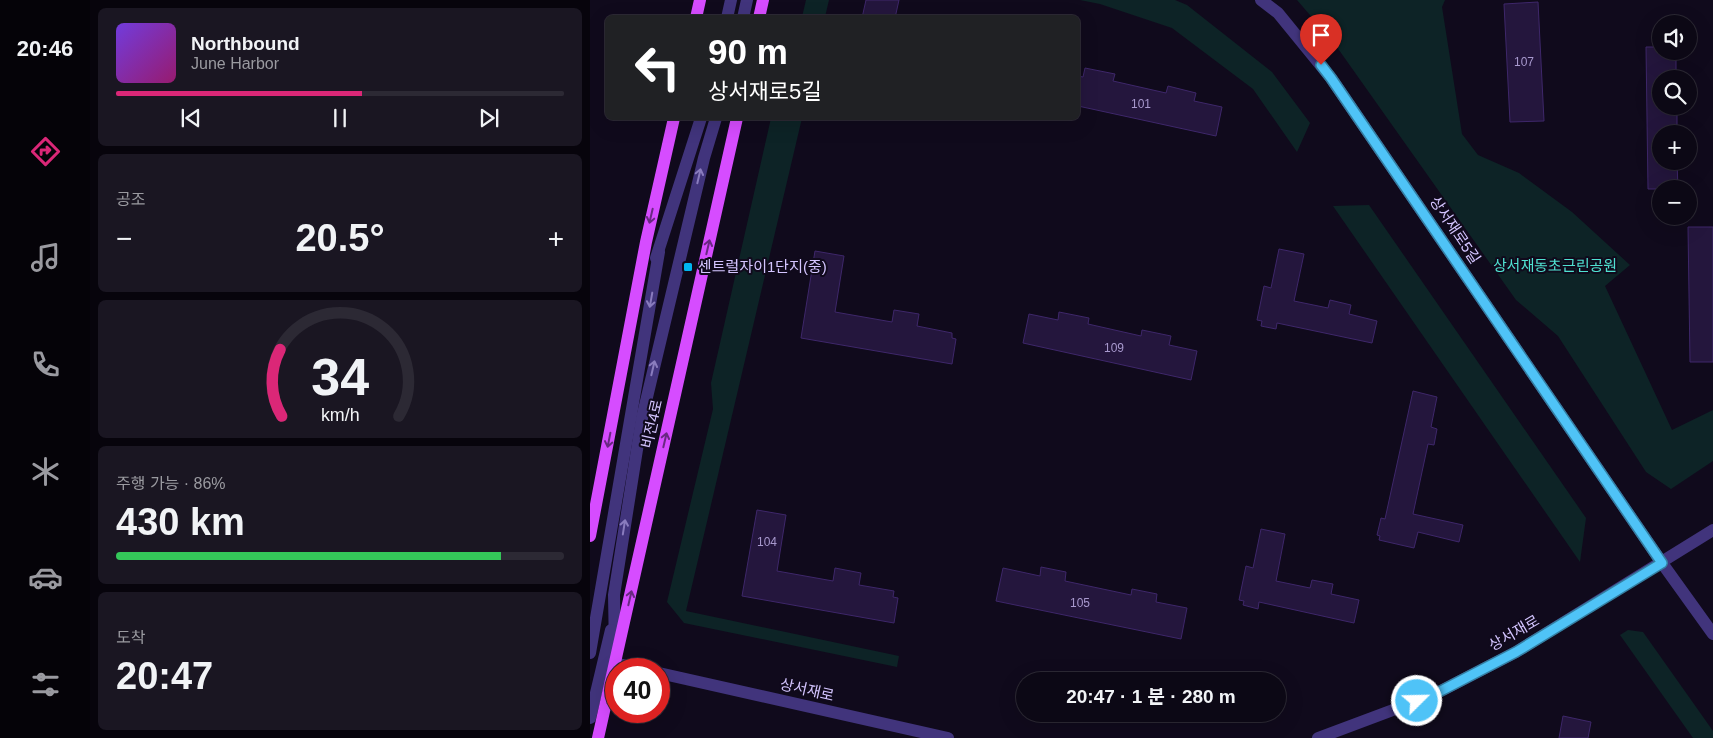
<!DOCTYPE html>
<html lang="ko">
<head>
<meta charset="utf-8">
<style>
	:root { --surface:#0c0815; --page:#1a1622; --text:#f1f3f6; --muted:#9a9aa0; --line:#2c2934; --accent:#db2777 }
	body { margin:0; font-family:Arial,"Noto Sans KR",sans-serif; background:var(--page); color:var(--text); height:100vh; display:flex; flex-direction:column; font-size:19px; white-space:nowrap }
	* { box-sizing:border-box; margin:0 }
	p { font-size:16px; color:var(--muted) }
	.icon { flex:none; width:28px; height:28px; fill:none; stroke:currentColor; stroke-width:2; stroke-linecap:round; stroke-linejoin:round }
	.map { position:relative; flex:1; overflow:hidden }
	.panel { display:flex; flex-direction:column; gap:8px; padding:8px; background:#07040c; width:500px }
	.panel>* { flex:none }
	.top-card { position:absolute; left:15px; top:15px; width:475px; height:105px; border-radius:8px; box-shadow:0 5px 20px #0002,0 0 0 1px var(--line); background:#202124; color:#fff; overflow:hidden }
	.fabs { position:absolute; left:1062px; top:15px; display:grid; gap:10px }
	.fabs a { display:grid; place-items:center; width:45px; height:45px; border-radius:50%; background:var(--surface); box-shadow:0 5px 20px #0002,0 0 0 1px var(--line); font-size:25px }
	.speed { position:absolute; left:15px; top:658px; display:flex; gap:10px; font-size:25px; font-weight:700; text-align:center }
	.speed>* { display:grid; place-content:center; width:65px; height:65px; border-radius:50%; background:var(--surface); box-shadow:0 5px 20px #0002,0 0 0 1px var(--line); line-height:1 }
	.speed .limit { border:8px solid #d22; background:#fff; color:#111 }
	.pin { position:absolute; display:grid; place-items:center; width:42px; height:42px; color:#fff; margin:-51px -21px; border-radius:50% 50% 50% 0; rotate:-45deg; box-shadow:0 0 5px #0007 }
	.pin .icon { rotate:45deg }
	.me { position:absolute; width:55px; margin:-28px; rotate:67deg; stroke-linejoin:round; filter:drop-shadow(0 0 4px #0008) }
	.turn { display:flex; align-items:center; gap:18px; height:105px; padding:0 20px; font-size:22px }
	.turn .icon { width:65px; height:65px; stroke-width:2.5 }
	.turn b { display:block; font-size:35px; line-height:42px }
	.big { font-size:38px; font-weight:700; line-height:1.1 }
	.panel .card { flex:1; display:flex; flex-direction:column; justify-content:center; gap:8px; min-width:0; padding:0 18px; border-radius:8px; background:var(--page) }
	.panel .dial { align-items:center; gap:0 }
	.dial svg { height:130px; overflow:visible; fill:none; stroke:var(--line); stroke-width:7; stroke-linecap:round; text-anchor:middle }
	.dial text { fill:var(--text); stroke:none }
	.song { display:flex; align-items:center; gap:15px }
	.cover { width:60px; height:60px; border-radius:8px; background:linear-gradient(135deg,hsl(260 70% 55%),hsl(320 70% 35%)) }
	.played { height:5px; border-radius:2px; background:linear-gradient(90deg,var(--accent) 55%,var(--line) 55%) }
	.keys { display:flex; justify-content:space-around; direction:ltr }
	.heat { display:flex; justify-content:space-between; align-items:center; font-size:28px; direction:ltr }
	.charge { height:8px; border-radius:4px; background:linear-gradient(90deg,#34c759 86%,var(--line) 0) }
	.trip { position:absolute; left:426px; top:672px; width:270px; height:50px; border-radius:25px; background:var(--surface); box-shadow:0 5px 20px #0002,0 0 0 1px var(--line); font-weight:700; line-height:50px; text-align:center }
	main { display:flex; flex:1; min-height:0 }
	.tab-bar { display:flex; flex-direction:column; width:90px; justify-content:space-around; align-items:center; background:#050308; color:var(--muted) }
	.tab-bar .icon { width:35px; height:35px }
	.tab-bar .current { color:var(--accent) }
	.tab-bar b { font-size:22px; color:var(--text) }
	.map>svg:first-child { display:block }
	.green { fill:#0d2326 }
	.building { fill:#24163d; stroke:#3e276a }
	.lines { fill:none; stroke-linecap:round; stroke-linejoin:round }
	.minor { stroke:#41347c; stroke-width:12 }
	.major { stroke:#d64cff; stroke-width:12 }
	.oneway { stroke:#8a7cbe }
	.oneway2 { stroke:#692882 }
	.route-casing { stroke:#337fa1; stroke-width:12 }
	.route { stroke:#4fc3f7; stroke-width:9 }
	.poi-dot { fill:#00b6f0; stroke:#100a1c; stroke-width:2 }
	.labels { text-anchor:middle; stroke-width:4; stroke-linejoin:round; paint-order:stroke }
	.number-label { font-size:12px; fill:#a899ce }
	.street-label { font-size:15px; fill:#d4c5ff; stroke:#100a1c }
	.park-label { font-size:15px; fill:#50e1d1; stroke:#100a1c }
	.poi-label { font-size:15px; fill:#d4c5ff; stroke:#100a1c; text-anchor:start }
</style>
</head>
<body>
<main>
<nav class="tab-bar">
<b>20:46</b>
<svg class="icon current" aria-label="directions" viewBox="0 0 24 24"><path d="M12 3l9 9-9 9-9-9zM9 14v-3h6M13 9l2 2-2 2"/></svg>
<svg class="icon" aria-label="music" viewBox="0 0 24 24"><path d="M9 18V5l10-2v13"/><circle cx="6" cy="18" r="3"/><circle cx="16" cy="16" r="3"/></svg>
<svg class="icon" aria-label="phone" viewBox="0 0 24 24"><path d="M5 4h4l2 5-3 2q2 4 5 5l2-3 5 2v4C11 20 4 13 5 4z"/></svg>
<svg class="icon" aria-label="climate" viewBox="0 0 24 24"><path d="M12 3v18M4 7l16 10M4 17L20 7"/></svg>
<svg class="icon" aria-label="car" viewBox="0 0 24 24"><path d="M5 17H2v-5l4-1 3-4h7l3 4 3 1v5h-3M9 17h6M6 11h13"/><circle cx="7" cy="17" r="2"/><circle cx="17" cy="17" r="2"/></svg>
<svg class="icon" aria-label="filters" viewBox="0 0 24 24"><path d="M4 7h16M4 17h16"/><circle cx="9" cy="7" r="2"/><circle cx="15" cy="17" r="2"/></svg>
</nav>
<section class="panel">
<div class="card">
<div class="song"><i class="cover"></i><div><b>Northbound</b><p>June Harbor</p></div></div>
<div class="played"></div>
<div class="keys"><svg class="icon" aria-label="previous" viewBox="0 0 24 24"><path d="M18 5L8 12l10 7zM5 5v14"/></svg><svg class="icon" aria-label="pause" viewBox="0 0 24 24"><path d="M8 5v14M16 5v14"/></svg><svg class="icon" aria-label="next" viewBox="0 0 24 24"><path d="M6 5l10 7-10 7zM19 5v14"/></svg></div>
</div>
<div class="card"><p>공조</p>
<div class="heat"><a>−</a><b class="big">20.5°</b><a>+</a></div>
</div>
<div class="card dial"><svg viewBox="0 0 100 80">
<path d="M14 69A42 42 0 1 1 86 69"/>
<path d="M14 69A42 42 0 0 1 13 28" stroke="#db2777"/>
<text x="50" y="56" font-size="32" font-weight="700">34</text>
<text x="50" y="72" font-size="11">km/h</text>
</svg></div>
<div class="card"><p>주행 가능 · 86%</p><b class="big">430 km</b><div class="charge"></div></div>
<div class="card"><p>도착</p><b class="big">20:47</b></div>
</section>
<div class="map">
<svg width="1123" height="738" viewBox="0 0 1123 738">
	<rect width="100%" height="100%" fill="#100a1c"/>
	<g class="green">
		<path d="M216 0H239L235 17H212Z"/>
		<path d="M490 0H585L597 5 682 72 720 123 707 152 663 89 582 28 510 4Z"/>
		<path d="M707 0H855L852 7 872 134 888 155 929 173 982 212 1040 265 1015 286 1082 430 1123 410V461L1081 489 1056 472 968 336 926 300 744 43Z"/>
		<path d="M181 118H212L96 611 309 656 307 667 94 623 77 602 123 409 121 383Z"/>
		<path d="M779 205 996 518 990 562 743 206Z"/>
		<path d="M1038 630 1053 632 1123 731V738H1103L1030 635Z"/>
	</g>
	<g class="building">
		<path d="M276 0H309L305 18H272Z"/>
		<path d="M948 2 954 121 920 122 914 4Z"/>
		<path d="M1056 47H1071V51H1086V79H1071V106H1087V134H1071V161H1087L1088 189H1058Z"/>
		<path d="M495 68 525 74 523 81 576 93 578 86 606 93 604 101 632 107 626 136 488 106V76L493 77Z"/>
		<path d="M1098 227H1123V362H1100Z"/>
		<path d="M689 249 714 254 704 301 738 308 740 300 761 305 759 314 787 321 782 343 687 323 686 329 671 326 672 321 667 320 674 286 681 288Z"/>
		<path d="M225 251 254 256 245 312 302 322 304 310 329 314 327 326 362 333V338L366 339 362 364 211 338Z"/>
		<path d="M469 312 499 318 498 324 551 336 552 330 581 336 579 345 607 351 601 380 433 343 439 314 468 320Z"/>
		<path d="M823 391 847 397 841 427 847 429 844 445 838 444 823 514 873 525 869 542 828 532 824 548 789 540 790 536 787 535 791 518 795 519Z"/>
		<path d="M167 510 196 515 187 571 243 581 245 568 271 573 269 585 304 591 303 597 308 598 304 623 152 596Z"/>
		<path d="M671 529 695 534 686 581 720 588 722 580 743 584 741 594 769 600 764 623 669 602 668 609 653 605 654 601 649 600 656 566 663 568Z"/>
		<path d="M451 567 476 572 475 581 541 595 542 589 567 594 566 602 597 608 591 639 406 601 413 568 450 576Z"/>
		<path d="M973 716 1001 722 998 738H969Z"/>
	</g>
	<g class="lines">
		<g class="minor">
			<path d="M671 0 688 13 741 78 1072 563 1123 634"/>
			<path d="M137 18 141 0"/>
			<path d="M153 18 157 0"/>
			<path d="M66 258 111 118"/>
			<path d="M25 650 24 595 52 418 114 158 126 118"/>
			<path d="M0 653 69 252"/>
			<path d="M16 661 50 669"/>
			<path d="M69 673 358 738"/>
			<path d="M0 718 21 630"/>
			<path d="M728 738 843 695 926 652 1123 530"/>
		</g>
		<g class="major">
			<path d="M106 18 110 0"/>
			<path d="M169 18 173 0"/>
			<path d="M0 536 56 242 84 118"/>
			<path d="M8 738 147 118"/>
		</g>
	</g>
	<defs><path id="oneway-shaft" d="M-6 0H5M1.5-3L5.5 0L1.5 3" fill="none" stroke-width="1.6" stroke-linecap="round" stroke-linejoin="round" transform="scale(1.25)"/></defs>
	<g class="oneway">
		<use href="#oneway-shaft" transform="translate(109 176) rotate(-77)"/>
		<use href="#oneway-shaft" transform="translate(61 300) rotate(100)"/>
		<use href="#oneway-shaft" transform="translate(63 368) rotate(-77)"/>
		<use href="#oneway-shaft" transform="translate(34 527) rotate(-81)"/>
	</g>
	<g class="oneway2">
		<use href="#oneway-shaft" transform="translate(61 216) rotate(103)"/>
		<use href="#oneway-shaft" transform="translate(118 247) rotate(-77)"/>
		<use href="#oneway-shaft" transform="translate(19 440) rotate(101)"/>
		<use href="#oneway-shaft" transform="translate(75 440) rotate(-77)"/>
		<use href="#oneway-shaft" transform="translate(40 598) rotate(-77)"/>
	</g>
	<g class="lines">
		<defs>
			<path id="route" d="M731 65 741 78 1072 563 926 652 843 695 827 701"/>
		</defs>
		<use href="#route" class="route-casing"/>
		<use href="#route" class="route"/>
	</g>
	<rect class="poi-dot" x="93" y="262" width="10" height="10" rx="2.5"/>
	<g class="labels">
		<g class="number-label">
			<text x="934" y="66">107</text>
			<text x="551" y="108">101</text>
			<text x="524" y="352">109</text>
			<text x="177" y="546">104</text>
			<text x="490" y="607">105</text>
		</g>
		<g class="street-label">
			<text transform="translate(865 230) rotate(56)" y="5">상서재로5길</text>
			<text transform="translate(62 424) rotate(-77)" y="5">비전4로</text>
			<text transform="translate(924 633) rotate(-30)" y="5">상서재로</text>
			<text transform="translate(217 690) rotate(13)" y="5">상서재로</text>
		</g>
		<g class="park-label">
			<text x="965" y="271">상서재동초근린공원</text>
		</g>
		<g class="poi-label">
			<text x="108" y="272">센트럴자이1단지(중)</text>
		</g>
	</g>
</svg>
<div class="fabs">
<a><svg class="icon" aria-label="sound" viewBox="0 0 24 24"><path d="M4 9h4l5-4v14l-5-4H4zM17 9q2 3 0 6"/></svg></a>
<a><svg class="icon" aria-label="search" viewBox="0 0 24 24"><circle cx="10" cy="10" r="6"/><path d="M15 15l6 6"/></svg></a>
<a>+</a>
<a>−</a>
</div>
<div class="speed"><div class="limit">40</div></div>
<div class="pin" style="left:731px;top:65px;background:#d93025"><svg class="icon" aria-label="arrive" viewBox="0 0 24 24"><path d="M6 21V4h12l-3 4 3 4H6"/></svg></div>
<svg class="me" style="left:827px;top:701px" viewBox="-20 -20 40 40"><circle r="17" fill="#4fc3f7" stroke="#fff" stroke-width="3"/><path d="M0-11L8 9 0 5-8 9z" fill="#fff"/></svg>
<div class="trip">20:47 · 1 분 · 280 m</div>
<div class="top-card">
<div class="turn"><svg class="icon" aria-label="left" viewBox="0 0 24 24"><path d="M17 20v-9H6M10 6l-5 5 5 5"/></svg><div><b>90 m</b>상서재로5길</div></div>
</div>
</div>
</main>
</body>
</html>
